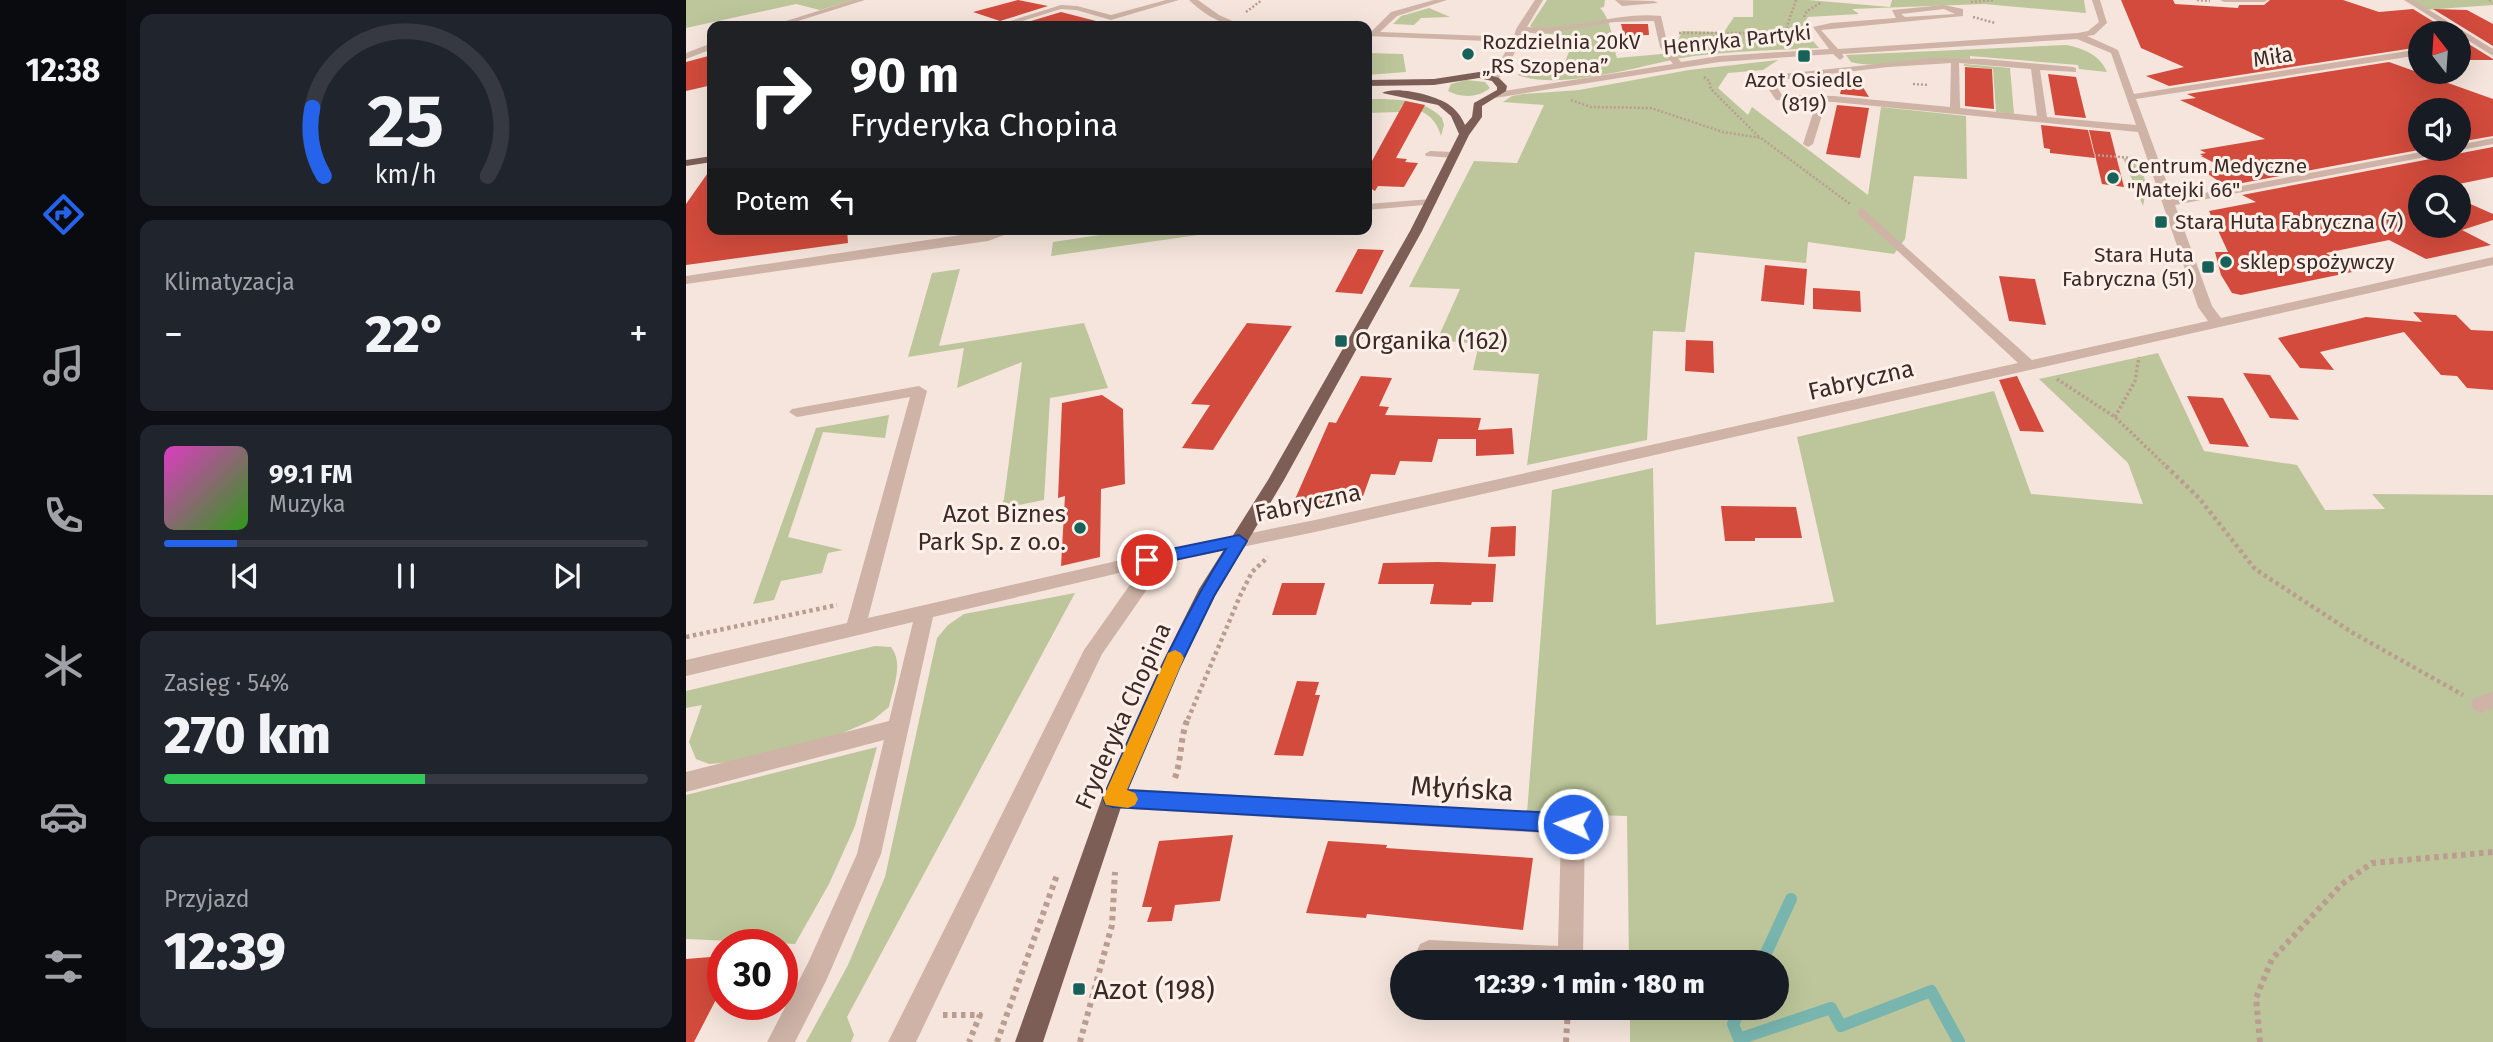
<!DOCTYPE html>
<html lang="pl">
<head>
<meta charset="utf-8">
<style>
	:root { --surface:#171b24; --page:#20242c; --text:#f1f3f6; --muted:#9ea1a6; --line:#363941; --accent:#2563eb }
	body { margin:0; font-family:"Fira Sans",sans-serif; background:var(--page); color:var(--text); height:100vh; display:flex; flex-direction:column; font-size:26px; white-space:nowrap }
	* { box-sizing:border-box; margin:0 }
	p { font-size:23px; color:var(--muted) }
	.icon { flex:none; width:38px; height:38px; fill:none; stroke:currentColor; stroke-width:2; stroke-linecap:round; stroke-linejoin:round }
	.map { position:relative; flex:1; overflow:hidden }
	.drawer { display:flex; flex-direction:column; gap:14px; padding:14px; background:#0d0f14; width:560px }
	.drawer>* { flex:none }
	.guide { position:absolute; left:21px; top:21px; width:665px; height:214px; border-radius:14px; box-shadow:0 7px 28px #0002; background:#202124; color:#fff; overflow:hidden }
	.needle { width:46px; rotate:343deg }
	.controls { position:absolute; left:1722px; top:21px; display:grid; gap:14px }
	.controls a { display:grid; place-items:center; width:63px; height:63px; border-radius:50%; background:var(--surface); box-shadow:0 7px 28px #0002; font-size:35px }
	.speed { position:absolute; left:21px; top:929px; display:flex; gap:14px; font-size:35px; font-weight:700; text-align:center }
	.speed>* { display:grid; place-content:center; width:91px; height:91px; border-radius:50%; background:var(--surface); box-shadow:0 7px 28px #0002; line-height:1 }
	.speed .limit { border:10px solid #d22; background:#fff; color:#111 }
	.pin { position:absolute; display:grid; place-items:center; width:60px; height:60px; color:#fff; margin:-30px; border:4px solid #fff; border-radius:50%; box-shadow:0 2px 7px #0007 }
	.me { position:absolute; width:77px; margin:-38px; rotate:273deg; stroke-linejoin:round; filter:drop-shadow(0 0 5px #0008) }
	.turn { display:flex; align-items:center; gap:24px; height:147px; padding:0 28px; font-size:32px }
	.turn .icon { width:91px; height:91px; stroke-width:2.5 }
	.turn b { display:block; font-size:49px; line-height:60px }
	.then { display:flex; align-items:center; height:66px; padding:0 28px; background:#0003; gap:14px; font-size:26px }
	.big { font-size:52px; font-weight:800; line-height:1.1 }
	.drawer .tile { flex:1; display:flex; flex-direction:column; justify-content:center; gap:10px; min-width:0; padding:0 24px; border-radius:14px; background:var(--page) }
	.drawer .dial { align-items:center; gap:0 }
	.dial svg { height:182px; overflow:visible; fill:none; stroke:var(--line); stroke-width:7; stroke-linecap:round; text-anchor:middle }
	.dial text { fill:var(--text); stroke:none }
	.song { display:flex; align-items:center; gap:21px }
	.cover { width:84px; height:84px; border-radius:10px; background:linear-gradient(135deg,hsl(310 70% 55%),hsl(110 70% 35%)) }
	.played { height:7px; border-radius:4px; background:linear-gradient(90deg,var(--accent) 15%,var(--line) 15%) }
	.keys { display:flex; justify-content:space-around; direction:ltr }
	.heat { display:flex; justify-content:space-between; align-items:center; font-size:38px; direction:ltr }
	.charge { height:10px; border-radius:5px; background:linear-gradient(90deg,#34c759 54%,var(--line) 0) }
	.trip { position:absolute; left:704px; top:950px; width:399px; height:70px; border-radius:35px; background:var(--surface); box-shadow:0 7px 28px #0002; font-weight:800; line-height:70px; text-align:center }
	main { display:flex; flex:1; min-height:0 }
	.tabs { display:flex; flex-direction:column; width:126px; justify-content:space-around; align-items:center; background:#090b0e; color:var(--muted) }
	.tabs .icon { width:49px; height:49px }
	.tabs .on { color:var(--accent) }
	.tabs b { font-size:32px; color:var(--text) }
	.map>svg:first-child { display:block }
	.green { fill:#bdc69a }
	.lines { fill:none; stroke-linecap:round; stroke-linejoin:round }
	.stream { stroke:#78b5af; stroke-width:12 }
	.building { fill:#d24b3c }
	.path-far3 { stroke:#ba9c90; stroke-width:2.5; stroke-dasharray:2 2; stroke-linecap:butt }
	.path-far2 { stroke:#ba9c90; stroke-width:3.5; stroke-dasharray:2.5 2.5; stroke-linecap:butt }
	.path-far1 { stroke:#ba9c90; stroke-width:4.5; stroke-dasharray:3.5 3.5; stroke-linecap:butt }
	.path { stroke:#ba9c90; stroke-width:6; stroke-dasharray:4.5 4.5; stroke-linecap:butt }
	.minor { fill:#ceb3a6; fill-rule:evenodd }
	.major { fill:#7d5e57; fill-rule:evenodd }
	.route { fill:#2563eb; stroke:#184099; stroke-width:2 }
	.slow { fill:#f59e0b }
	.poi-dot { fill:#18605a; stroke:#fcf0e9; stroke-width:2.5 }
	.labels { text-anchor:middle; stroke-width:6; stroke-linejoin:round; paint-order:stroke }
	.far-street-label { font-size:21px; fill:#3a2b28; stroke:#fcf0e9 }
	.far-poi-label { font-size:21px; fill:#3a2b28; stroke:#fcf0e9; text-anchor:start }
	.poi-label { font-size:24px; fill:#3a2b28; stroke:#fcf0e9; text-anchor:start }
	.street-label { font-size:24px; fill:#3a2b28; stroke:#fcf0e9 }
	.near-street-label { font-size:28px; fill:#3a2b28; stroke:#fcf0e9 }
	.near-poi-label { font-size:28px; fill:#3a2b28; stroke:#fcf0e9; text-anchor:start }
</style>
</head>
<body>
<main>
<nav class="tabs">
<b>12:38</b>
<svg class="icon on" aria-label="directions" viewBox="0 0 24 24"><path d="M12 3l9 9-9 9-9-9zM9 14v-3h6M13 9l2 2-2 2"/></svg>
<svg class="icon" aria-label="music" viewBox="0 0 24 24"><path d="M9 18V5l10-2v13"/><circle cx="6" cy="18" r="3"/><circle cx="16" cy="16" r="3"/></svg>
<svg class="icon" aria-label="phone" viewBox="0 0 24 24"><path d="M5 4h4l2 5-3 2q2 4 5 5l2-3 5 2v4C11 20 4 13 5 4z"/></svg>
<svg class="icon" aria-label="climate" viewBox="0 0 24 24"><path d="M12 3v18M4 7l16 10M4 17L20 7"/></svg>
<svg class="icon" aria-label="car" viewBox="0 0 24 24"><path d="M5 17H2v-5l4-1 3-4h7l3 4 3 1v5h-3M9 17h6M6 11h13"/><circle cx="7" cy="17" r="2"/><circle cx="17" cy="17" r="2"/></svg>
<svg class="icon" aria-label="filters" viewBox="0 0 24 24"><path d="M4 7h16M4 17h16"/><circle cx="9" cy="7" r="2"/><circle cx="15" cy="17" r="2"/></svg>
</nav>
<section class="drawer">
<div class="tile dial"><svg viewBox="0 0 100 80">
<path d="M14 69A42 42 0 1 1 86 69"/>
<path d="M14 69A42 42 0 0 1 9 39" stroke="#2563eb"/>
<text x="50" y="56" font-size="32" font-weight="700">25</text>
<text x="50" y="72" font-size="11">km/h</text>
</svg></div>
<div class="tile"><p>Klimatyzacja</p>
<div class="heat"><a>−</a><b class="big">22°</b><a>+</a></div>
</div>
<div class="tile">
<div class="song"><i class="cover"></i><div><b>99.1 FM</b><p>Muzyka</p></div></div>
<div class="played"></div>
<div class="keys"><svg class="icon" aria-label="previous" viewBox="0 0 24 24"><path d="M18 5L8 12l10 7zM5 5v14"/></svg><svg class="icon" aria-label="pause" viewBox="0 0 24 24"><path d="M8 5v14M16 5v14"/></svg><svg class="icon" aria-label="next" viewBox="0 0 24 24"><path d="M6 5l10 7-10 7zM19 5v14"/></svg></div>
</div>
<div class="tile"><p>Zasięg · 54%</p><b class="big">270 km</b><div class="charge"></div></div>
<div class="tile"><p>Przyjazd</p><b class="big">12:39</b></div>
</section>
<div class="map">
<svg width="1807" height="1042" viewBox="0 0 1807 1042">
	<rect width="100%" height="100%" fill="#f5e5dc"/>
	<g class="green">
		<path d="M0 0H168L134 10 110 4 0 28Z"/>
		<path d="M861 0H919L918 7 914 8C926 20 926 42 931 58L987 53 996 31 1038 32 1048 17H1067V0H1122L1204 7 1206 0H1398L1400 13 1298 4 1166 9 1173 14 1122 17C1113 30 1125 38 1133 48 1091 50 1049 51 1008 56 961 63 875 92 832 75L839 65 879 62 889 36 851 33 852 31 844 26Z"/>
		<path d="M1726 0H1807V5L1738 10Z"/>
		<path d="M743 8 764 17 735 18 728 25 707 24 715 16Z"/>
		<path d="M1380 45C1397 48 1414 55 1421 72L1393 69 1392 65 1284 56V59C1251 57 1192 70 1165 62L1160 55Z"/>
		<path d="M681 53 717 54 720 72 681 75Z"/>
		<path d="M1092 60 1077 70 1042 73 1032 88 1062 115 1066 107 1182 195 1195 107 1280 116 1281 179 1228 176 1219 239 1208 254 1122 242 1120 263 1009 252 999 332 967 331 961 440 841 465 853 374 787 370 793 344 751 340 774 289 723 287 788 161 831 163 858 105 817 102 826 96 837 94 893 90 1003 70Z"/>
		<path d="M1278 64 1324 68 1328 114 1310 112 1307 69 1278 66Z"/>
		<path d="M780 80 799 82 804 88C792 98 775 98 762 91L765 84Z"/>
		<path d="M681 99C707 99 737 98 756 118L758 125 755 136C749 115 736 110 716 105L713 112 681 113Z"/>
		<path d="M1437 158 1451 159 1461 185 1457 206Z"/>
		<path d="M453 229H554L365 256 367 242Z"/>
		<path d="M274 269 253 346 398 323 422 388 364 398 358 500 313 509 318 499 336 362 271 388 278 348 222 357 246 273Z"/>
		<path d="M1472 353 1518 451 1611 465 1639 510 1699 509 1686 494 1807 495V1042H944V1008H1090V962H943L941 816 841 813 866 490 967 468 970 625 1148 602 1111 437 1308 391 1345 494 1457 504 1442 463 1353 379Z"/>
		<path d="M203 415 199 438 137 432 102 537 157 550 142 553 136 573 95 581 88 600 67 604 130 428Z"/>
		<path d="M389 593 161 1017 168 1035 165 1042H120L162 965 199 877 251 638 262 625 278 614Z"/>
		<path d="M189 646 205 647C218 663 207 688 203 707L187 720 154 734 46 762 23 764 10 759 3 742 16 705 0 708V691Z"/>
		<path d="M191 747 169 826 143 884 109 944 0 939V795Z"/>
	</g>
	<g class="lines">
		<g class="stream">
			<path d="M1076 962 1105 899"/>
			<path d="M1055 1008 1047 1024 1053 1039 1145 1008 1155 1026 1245 991 1273 1042"/>
		</g>
	</g>
	<g class="building">
		<path d="M332 0 362 6 314 21 287 12Z"/>
		<path d="M1435 0H1487L1489 4 1552 8 1553 5H1578L1584 0H1657L1693 12 1727 9 1766 33H1734V47L1483 86 1460 76 1498 67 1455 48Z"/>
		<path d="M1747 9 1781 10 1807 24V46Z"/>
		<path d="M375 12 410 21 409 26H328Z"/>
		<path d="M935 24H962L963 35 938 36Z"/>
		<path d="M1773 38 1807 59V60H1773Z"/>
		<path d="M26 55V85L0 91V62Z"/>
		<path d="M1703 62 1807 99V136L1773 142V110H1734V149H1738L1540 186 1519 172 1538 168 1515 156H1517L1514 154 1520 153 1514 150 1579 139 1494 100 1510 98 1501 94Z"/>
		<path d="M1279 67 1306 69 1308 109 1279 106Z"/>
		<path d="M1362 74 1390 77 1400 118 1369 115Z"/>
		<path d="M1173 81 1183 97 1154 94 1157 82Z"/>
		<path d="M719 101 739 105 710 158 721 159 719 162 732 163 718 187 692 186 689 191 681 186V170Z"/>
		<path d="M1151 105 1183 108 1174 158 1140 154Z"/>
		<path d="M1355 125 1402 130 1409 158 1364 153V149L1358 148Z"/>
		<path d="M1403 130 1424 132 1438 187 1416 184Z"/>
		<path d="M1807 147V177L1758 187H1734V226H1773V199L1807 214V220L1776 230 1805 245 1740 259 1703 240 1640 253 1671 271 1555 295 1546 293 1535 275 1529 252H1542L1523 211 1570 202 1556 195Z"/>
		<path d="M26 167V229H161L162 243 0 265V204Z"/>
		<path d="M672 249 698 250 676 294 649 292Z"/>
		<path d="M1079 265 1121 269 1118 305 1075 301Z"/>
		<path d="M1313 276 1349 279 1360 325 1323 321Z"/>
		<path d="M1127 288 1174 291 1175 312 1127 309Z"/>
		<path d="M1727 312 1770 315 1785 330 1807 331V390L1781 388 1771 376 1755 375 1718 332 1634 352 1648 370 1614 368 1592 338 1680 317 1736 322Z"/>
		<path d="M561 323 606 326 527 450 496 448 524 405 505 404Z"/>
		<path d="M1000 340 1027 341 1028 373 999 371Z"/>
		<path d="M1557 373 1584 375 1613 420 1584 418Z"/>
		<path d="M675 376 706 378 693 406 703 407 699 415 795 418 792 430 826 428 828 454 790 456V439H752L746 462 714 461 709 475 685 474 676 499 636 507 606 506 643 422 650 423Z"/>
		<path d="M1331 376 1358 432 1334 431 1313 380Z"/>
		<path d="M416 395 437 409 439 484 415 489 414 557 375 566 379 496 372 498 376 403Z"/>
		<path d="M1501 396 1537 398 1563 447 1524 444Z"/>
		<path d="M1035 506 1110 507 1116 538H1069V541H1039Z"/>
		<path d="M830 526 829 556 802 557 805 527Z"/>
		<path d="M752 562 810 564 807 602H786L785 605 744 604 748 584H692L697 563Z"/>
		<path d="M596 583H639L630 615H586Z"/>
		<path d="M611 681 633 682 629 695H634L617 756 588 755Z"/>
		<path d="M547 835 534 901 489 905 486 921 461 922 466 907H456L473 841Z"/>
		<path d="M642 841 701 845 700 848 847 858 837 930 681 914 680 918 620 913Z"/>
		<path d="M37 956V986L8 1042H0V959Z"/>
	</g>
	<g class="lines">
		<g class="path-far3">
			<path d="M1511 0 1524 1"/>
			<path d="M1803 0 1807 2"/>
			<path d="M1285 2 1309 0"/>
			<path d="M560 12 576 0"/>
			<path d="M1118 17 1121 11 1136 2"/>
			<path d="M1287 17 1309 23"/>
			<path d="M1099 32 1110 0"/>
			<path d="M993 33H1113"/>
			<path d="M1018 77 1023 81 1025 89 1073 137"/>
			<path d="M1227 84 1243 85"/>
			<path d="M885 100 905 107 965 108 1037 132 1075 138 1164 204"/>
			<path d="M1408 155 1447 158"/>
		</g>
		<g class="path-far2">
			<path d="M1371 379 1429 417 1482 468"/>
			<path d="M1429 417 1449 381 1453 357"/>
		</g>
		<g class="path-far1">
			<path d="M1480 466 1513 498 1569 569 1667 633 1777 695"/>
			<path d="M0 637 151 605"/>
			<path d="M502 719 554 596 566 572 582 557"/>
		</g>
		<g class="path">
			<path d="M489 778C496 758 494 737 502 718"/>
			<path d="M257 1015H294L283 1042"/>
			<path d="M311 1042 371 875"/>
			<path d="M394 1042 426 925 429 872"/>
			<path d="M880 1042 882 1008"/>
			<path d="M1574 1042 1570 998 1586 959 1656 884 1686 863 1807 852"/>
		</g>
		<g class="minor">
			<path d="M167 0H179L96 26H84Z"/>
			<path d="M480 0H493L425 20 390 10 375 9 320 26H308L375 5 391 6 425 15Z"/>
			<path d="M503 0H512L533 15 558 26C537 27 518 14 503 0Z"/>
			<path d="M748 0H761L711 16 694 32 828 37 830 29 849 0H857L841 27C885 32 930 11 975 16L982 47 995 62 1033 56 1143 49 1127 27 1145 23 1210 18 1206 10 1258 5 1277 9V16L1135 30 1152 49 1392 33 1402 31 1413 22 1406 0H1414L1421 23 1408 35 1401 36 1432 50 1448 94 1734 49V55L1450 99 1487 199 1751 149H1773V145L1807 138V144L1489 205 1526 306 1535 318 1807 257V265L629 532 469 565 464 585 416 654 230 1042H202L398 650 448 579 450 569 247 617 195 854 140 981 109 1042H81L122 963 171 854 198 740 0 792V772L203 721 227 622 0 676V660L161 623 224 397 111 417 103 412 106 409 233 386 241 391 182 618 461 554 629 520 1332 363 1172 214V210L1176 208 1346 360 1522 321 1512 307 1452 132 1148 102 1110 101 1137 112 1127 144 1122 147 1117 144 1127 113 1107 106 1105 104 1110 101 1090 100 1079 84 1088 75 1247 58 1299 59 1387 67 1390 68V72L1354 70 1361 117 1450 125 1425 53 1391 39 1156 54 1158 57 1154 60 1147 54 1033 62 809 98 804 95 806 93 987 64 974 47 968 21 928 22 854 34 839 32 820 70 809 82 804 79 825 42 681 36V32H685L705 12ZM1258 9 1269 14 1219 17 1215 14ZM1265 63 1264 107 1148 96 1096 95 1089 84 1091 80 1202 67ZM1273 63 1345 69 1351 116 1274 108Z"/>
			<path d="M929 0 968 1 972 3 936 6Z"/>
			<path d="M1534 0H1582L1578 2H1538Z"/>
			<path d="M1718 0H1727L1807 49V56Z"/>
			<path d="M26 43V49L0 59V53Z"/>
			<path d="M744 151 768 152 773 155 768 158 740 156 739 154Z"/>
			<path d="M745 199 751 202 749 204 681 210V204Z"/>
			<path d="M315 229H335L302 241 0 284V276Z"/>
			<path d="M484 229H520L491 236 487 235Z"/>
			<path d="M1807 692V708L1795 713 1788 710 1785 704 1788 698Z"/>
			<path d="M427 788 887 814 895 817 899 824 897 959 895 962H735L730 953 734 944 743 940 872 946 875 834 427 808 419 805 416 798 419 791Z"/>
		</g>
		<g class="major">
			<path d="M793 72 813 78 821 86 820 91 796 106V117L783 135 736 231 598 480 529 596 495 665 438 798 357 1042H329L416 798 475 665 513 589 582 480 724 231 773 134 765 116 752 105 696 93C710 85 754 96 766 107 772 112 776 118 779 125L786 117 788 103 811 90V87L806 81 793 78 748 85 681 86V80L748 79Z"/>
			<path d="M26 156V162L0 166V160Z"/>
		</g>
	</g>
	<path class="route" d="M553 535 561 541 528 596 494 666 441 790 887 814 895 817 898 824 895 830 887 833 427 807 420 805 417 798C454 713 490 628 540 549L461 566 452 560 461 554Z"/>
	<path class="slow" d="M489 650 495 653 498 658 441 790 449 793 452 799 449 805 442 808 420 805 417 798 480 658 482 653Z"/>
	<g class="poi-dot">
		<circle cx="782" cy="54" r="7"/>
		<rect x="1111" y="49" width="14" height="14" rx="3.5"/>
		<circle cx="1427" cy="178" r="7"/>
		<rect x="1468" y="215" width="14" height="14" rx="3.5"/>
		<circle cx="1540" cy="262" r="7"/>
		<rect x="1515" y="260" width="14" height="14" rx="3.5"/>
		<rect x="648" y="334" width="14" height="14" rx="3.5"/>
		<circle cx="394" cy="528" r="7"/>
		<rect x="386" y="982" width="14" height="14" rx="3.5"/>
	</g>
	<g class="labels">
		<g class="far-street-label">
			<text transform="translate(1051 40) rotate(-6)" y="7">Henryka Partyki</text>
			<text transform="translate(1587 57) rotate(-9)" y="7">Miła</text>
		</g>
		<g class="far-poi-label">
			<text x="796" y="49">Rozdzielnia 20kV<tspan x="796" dy="24">„RS Szopena”</tspan></text>
			<text x="1118" y="87" text-anchor="middle">Azot Osiedle<tspan x="1118" dy="24">(819)</tspan></text>
			<text x="1441" y="173">Centrum Medyczne<tspan x="1441" dy="24">"Matejki 66"</tspan></text>
			<text x="1489" y="229">Stara Huta Fabryczna (7)</text>
			<text x="1508" y="262" text-anchor="end">Stara Huta<tspan x="1508" dy="24">Fabryczna (51)</tspan></text>
			<text x="1554" y="269">sklep spożywczy</text>
		</g>
		<g class="poi-label">
			<text x="669" y="349">Organika (162)</text>
			<text x="380" y="522" text-anchor="end">Azot Biznes<tspan x="380" dy="28">Park Sp. z o.o.</tspan></text>
		</g>
		<g class="street-label">
			<text transform="translate(1175 380) rotate(-13)" y="8">Fabryczna</text>
			<text transform="translate(622 503) rotate(-12)" y="8">Fabryczna</text>
			<text transform="translate(437 716) rotate(-66)" y="8">Fryderyka Chopina</text>
		</g>
		<g class="near-street-label">
			<text transform="translate(776 788) rotate(3)" y="10">Młyńska</text>
		</g>
		<g class="near-poi-label">
			<text x="407" y="999">Azot (198)</text>
		</g>
	</g>
</svg>
<div class="controls">
<a><svg class="needle" viewBox="-14 -14 28 28"><path d="M0-13l5 13h-10z" fill="#e53935"/><path d="M0 13l5-13h-10z" fill="#9ea1a6"/></svg></a>
<a><svg class="icon" aria-label="sound" viewBox="0 0 24 24"><path d="M4 9h4l5-4v14l-5-4H4zM17 9q2 3 0 6"/></svg></a>
<a><svg class="icon" aria-label="search" viewBox="0 0 24 24"><circle cx="10" cy="10" r="6"/><path d="M15 15l6 6"/></svg></a>
</div>
<div class="speed"><div class="limit">30</div></div>
<div class="pin" style="left:461px;top:560px;background:#d93025"><svg class="icon" aria-label="arrive" viewBox="0 0 24 24"><path d="M6 21V4h12l-3 4 3 4H6"/></svg></div>
<svg class="me" style="left:887px;top:824px" viewBox="-20 -20 40 40"><circle r="17" fill="#2563eb" stroke="#fff" stroke-width="3"/><path d="M0-11L8 9 0 5-8 9z" fill="#fff"/></svg>
<div class="trip">12:39 · 1 min · 180 m</div>
<div class="guide">
<div class="turn"><svg class="icon" aria-label="right" viewBox="0 0 24 24"><path d="M7 20v-9h11M14 6l5 5-5 5"/></svg><div><b>90 m</b>Fryderyka Chopina</div></div>
<div class="then">Potem<svg class="icon" aria-label="left" viewBox="0 0 24 24"><path d="M17 20v-9H6M10 6l-5 5 5 5"/></svg></div>
</div>
</div>
</main>
</body>
</html>
